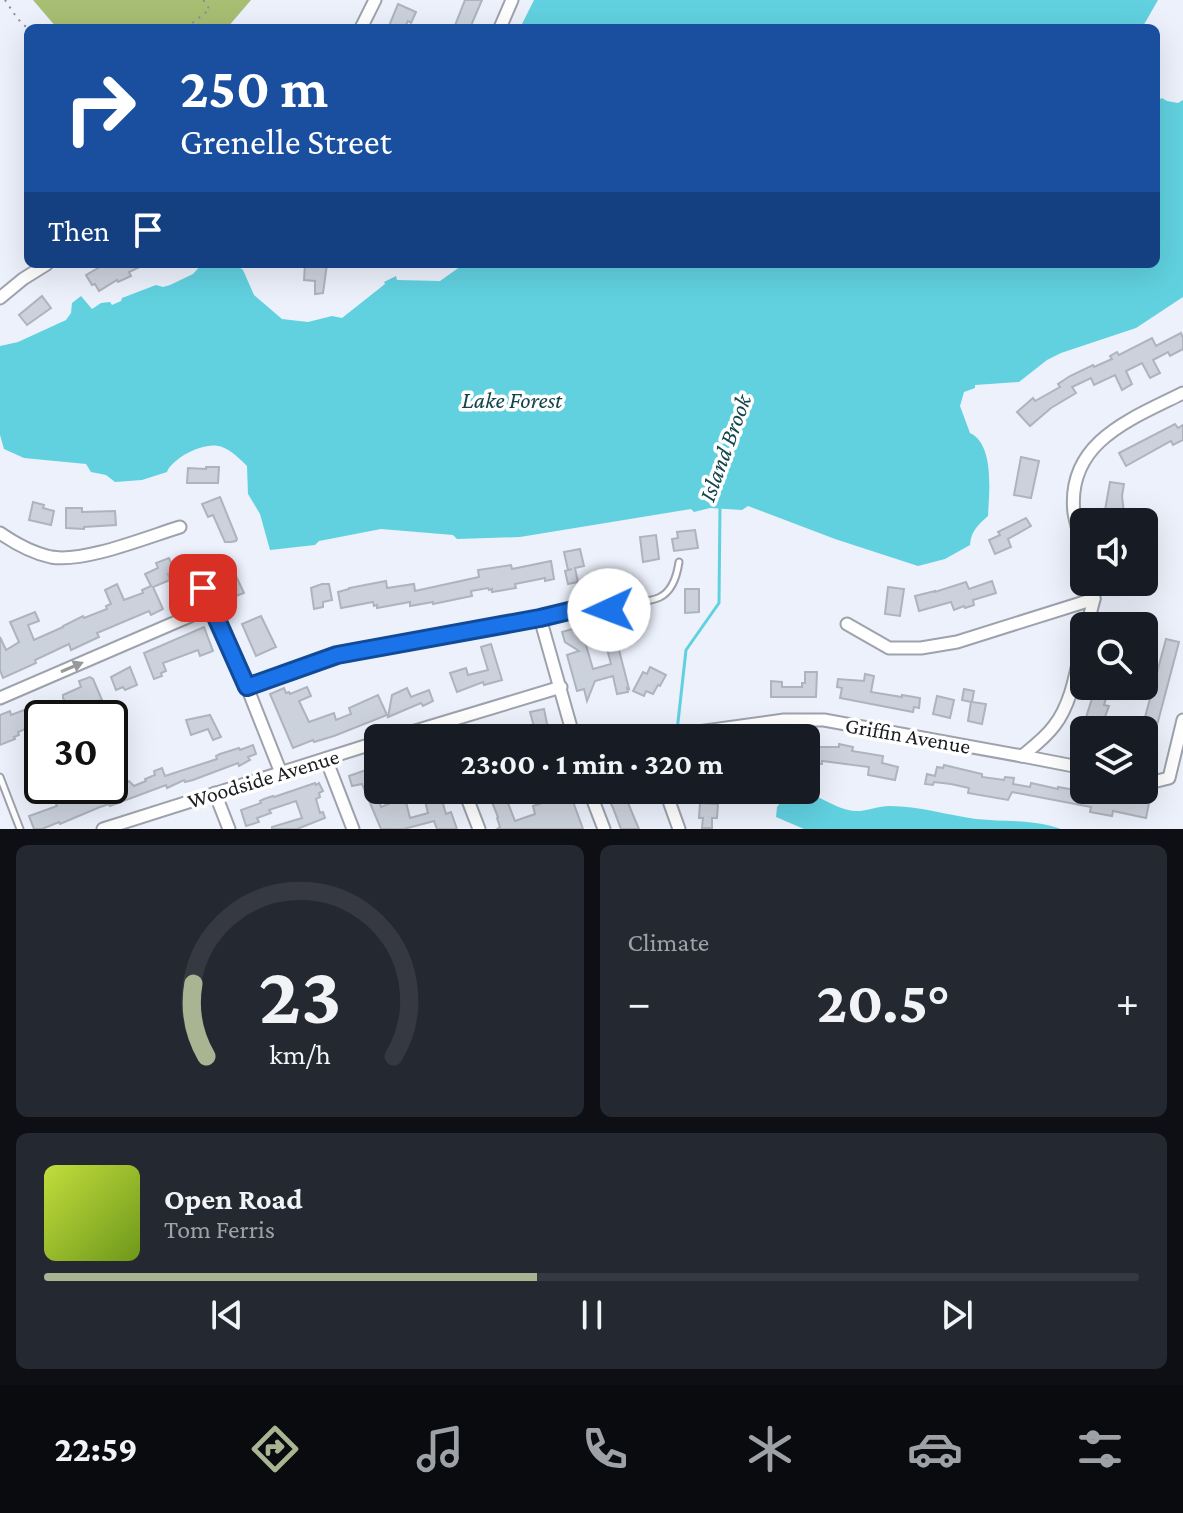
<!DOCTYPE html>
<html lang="en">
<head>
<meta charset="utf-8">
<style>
	:root { --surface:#171b24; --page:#242831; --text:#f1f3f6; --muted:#9ea1a6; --line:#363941; --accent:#a8b492 }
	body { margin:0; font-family:"Crimson Pro",serif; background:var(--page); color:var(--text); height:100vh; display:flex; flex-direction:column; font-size:30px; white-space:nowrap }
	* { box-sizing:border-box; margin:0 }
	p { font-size:26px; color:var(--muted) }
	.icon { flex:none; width:44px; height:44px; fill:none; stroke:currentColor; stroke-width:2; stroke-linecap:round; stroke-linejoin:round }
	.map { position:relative; height:829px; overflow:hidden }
	.panel { display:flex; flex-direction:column; gap:16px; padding:16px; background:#0d0f14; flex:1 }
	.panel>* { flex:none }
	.hud { position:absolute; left:24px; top:24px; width:1136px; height:244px; border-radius:12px; box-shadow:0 8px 32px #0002; background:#1a4fa0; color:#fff; overflow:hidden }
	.controls { position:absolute; left:1070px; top:508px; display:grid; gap:16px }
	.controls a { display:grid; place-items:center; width:88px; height:88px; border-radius:12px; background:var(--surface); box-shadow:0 8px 32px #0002; font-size:40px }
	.speed { position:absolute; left:24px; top:700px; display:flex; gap:16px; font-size:40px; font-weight:700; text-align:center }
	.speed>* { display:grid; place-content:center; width:104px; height:104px; border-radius:50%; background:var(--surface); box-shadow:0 8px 32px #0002; line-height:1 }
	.speed .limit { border:4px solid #111; border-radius:12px; background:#fff; color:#111 }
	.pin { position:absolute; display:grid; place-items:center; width:68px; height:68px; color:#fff; margin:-34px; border-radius:16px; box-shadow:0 4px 12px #0006 }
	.me { position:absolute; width:88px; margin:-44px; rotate:268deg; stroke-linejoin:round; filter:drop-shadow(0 0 6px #0008) }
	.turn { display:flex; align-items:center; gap:28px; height:168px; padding:0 24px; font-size:36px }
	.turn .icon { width:104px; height:104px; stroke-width:2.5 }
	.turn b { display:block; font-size:56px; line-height:68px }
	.then { display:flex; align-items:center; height:76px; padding:0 24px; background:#0003; gap:16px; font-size:30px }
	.big { font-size:60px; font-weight:700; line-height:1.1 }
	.panel .widget { flex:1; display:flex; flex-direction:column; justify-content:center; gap:12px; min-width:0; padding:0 28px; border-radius:12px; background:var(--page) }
	.panel .dial { align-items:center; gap:0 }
	.dial svg { height:208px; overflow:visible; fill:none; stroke:var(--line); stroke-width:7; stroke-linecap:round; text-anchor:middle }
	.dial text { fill:var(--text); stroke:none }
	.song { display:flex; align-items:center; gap:24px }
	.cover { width:96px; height:96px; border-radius:12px; background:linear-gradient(135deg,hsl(70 70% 55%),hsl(80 70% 35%)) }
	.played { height:8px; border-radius:4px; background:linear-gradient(90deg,var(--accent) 45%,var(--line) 45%) }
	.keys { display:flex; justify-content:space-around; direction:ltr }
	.heat { display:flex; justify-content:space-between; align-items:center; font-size:44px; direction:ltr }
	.panel .tiles { flex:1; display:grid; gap:16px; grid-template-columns:1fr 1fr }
	.widget:last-child { grid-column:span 2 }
	.trip { position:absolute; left:364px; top:724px; width:456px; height:80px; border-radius:12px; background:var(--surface); box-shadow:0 8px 32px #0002; font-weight:700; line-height:80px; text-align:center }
	.dock { display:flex; height:128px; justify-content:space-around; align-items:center; background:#090b0e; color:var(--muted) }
	.dock .icon { width:56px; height:56px }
	.dock .current { color:var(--accent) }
	.dock b { font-size:36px; color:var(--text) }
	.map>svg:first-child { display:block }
	.forest { fill:#a7be73 }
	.water { fill:#61d1e0 }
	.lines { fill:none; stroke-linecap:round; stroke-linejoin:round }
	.stream { stroke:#61d1e0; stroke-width:3 }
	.building { fill:#ccd2dc; stroke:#aeb3bd; stroke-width:2 }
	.service-casing { stroke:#9da2ac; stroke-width:9 }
	.minor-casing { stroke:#9da2ac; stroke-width:15 }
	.path { stroke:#8c8f97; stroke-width:2; stroke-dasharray:2 6; stroke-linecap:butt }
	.service { stroke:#fff; stroke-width:5 }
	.minor { stroke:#fff; stroke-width:11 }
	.oneway { fill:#98999b }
	.route-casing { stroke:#114b97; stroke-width:20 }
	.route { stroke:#1a73e8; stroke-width:14 }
	.labels { text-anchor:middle; stroke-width:7; stroke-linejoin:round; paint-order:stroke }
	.street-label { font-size:22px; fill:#1a1c20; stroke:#fff }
	.water-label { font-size:24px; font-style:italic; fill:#12454c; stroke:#fff }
</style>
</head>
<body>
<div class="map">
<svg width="1183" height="829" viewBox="0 0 1183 829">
	<rect width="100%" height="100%" fill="#ecf1fc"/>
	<path class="forest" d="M33 0H251L227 28H57Z"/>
	<g class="water">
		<path d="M534 0H1158L1142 28H520Z"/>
		<path d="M1162 98 1167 101 1178 103 1183 100V297L1136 328 1061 353 1047 360 1019 382 975 385V388L964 392 960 406 970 433C995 445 989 493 988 516 978 525 971 531 970 545L945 559 918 566 835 539 748 506 742 510 710 508 694 512 691 509 520 537 457 539 453 535 381 529 319 541 315 545 270 550 260 514 248 494 247 466C240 459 231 450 222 447 206 440 172 458 167 472L142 480 115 482 106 475 91 472 86 464 24 458 4 449 0 435V346L18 342 66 320 71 313 72 303 81 296 92 309 101 303 110 302 112 305 121 301 122 298 156 285 163 287 170 285 193 274 202 264H235L243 270 254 295 282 319 308 322 332 316 342 318 385 284 384 282 396 276 397 280 440 281 464 264H1156V101Z"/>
		<path d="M790 790C816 790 830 808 854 811 865 812 878 806 890 806 919 806 947 815 976 819 1004 822 1035 819 1061 829H804L776 817 777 807Z"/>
	</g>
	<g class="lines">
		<g class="stream">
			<path d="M677 731 686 650 719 603 720 506"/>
			<path d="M734 790 781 803"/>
		</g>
	</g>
	<g class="building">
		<path d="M465 0H482L470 28H454Z"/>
		<path d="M398 4 416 12 411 23 408 21 405 27 403 28 389 26Z"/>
		<path d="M105 264H146L129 272 131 276 118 282 117 280 99 291 95 284 92 285 86 275Z"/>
		<path d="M305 264H327L323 293 315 294V281L304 280Z"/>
		<path d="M42 296 51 308 27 325 19 315Z"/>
		<path d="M1181 333 1183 338V349L1170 356 1168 352 1153 360 1160 373 1150 378 1142 363 1126 371 1132 384 1122 390 1115 375 1094 385 1091 378 1072 387 1076 393 1051 408 1030 426 1017 412 1033 398 1035 401 1060 387 1058 384 1070 376 1093 365 1094 367 1112 359 1110 356 1117 352 1119 355 1152 338 1156 346Z"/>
		<path d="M1175 424 1178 428 1183 425V440L1173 445 1171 441 1126 466 1119 453Z"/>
		<path d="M1021 457 1039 461 1031 498 1014 495Z"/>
		<path d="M206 467H219L218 483H187L188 468 206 469Z"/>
		<path d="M1110 482 1124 484 1122 496 1125 522H1106L1105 510Z"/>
		<path d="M220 497 237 539 236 541 231 542H225L213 515 208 517 202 504Z"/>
		<path d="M33 502 44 505 43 508 54 511 51 525 29 520Z"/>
		<path d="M66 508H82V512L115 511 116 525 84 527V529L66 528Z"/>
		<path d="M1026 518 1031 526 1008 539 1011 547 995 554 989 540 1000 535 998 532Z"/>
		<path d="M695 530 698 548 674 551 672 539 678 538 677 532Z"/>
		<path d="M656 535 659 559 643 562 640 537Z"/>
		<path d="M580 549 584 566 575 568 578 582 568 584 565 571 572 569 568 570 564 552Z"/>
		<path d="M169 558 175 572 168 574 170 580 153 587 163 609 151 615 149 611 97 633 99 637 71 650 69 644 35 660 36 663 3 678 0 670V637L6 650 19 642 10 622 35 612 39 621 28 625 34 640 63 627V626L83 616 84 618 107 609 106 606 111 604 105 590 117 584 124 600 143 593 142 590 151 586 145 574 158 568 156 563Z"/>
		<path d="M551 561 554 579 545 581V578L515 584 516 588 492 592V589L489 590 488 588 471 591 472 596 433 604V602L410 606V602L377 608V605L374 606 373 602 341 608 338 592 349 589V588L386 581 387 588 414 584 415 591 479 577 478 570 511 565 512 569Z"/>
		<path d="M235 574 244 593 228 599 220 580Z"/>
		<path d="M992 581 996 593 973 600 974 605 965 608 964 606 954 610 951 602 919 611 915 596 935 591V592L966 582 969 589Z"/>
		<path d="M322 584H329L332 600 323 602V607L314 609 311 588Z"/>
		<path d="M888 587 904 589 900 616 885 614Z"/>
		<path d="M685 589H699V612L685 613Z"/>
		<path d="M261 616 276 647 256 656 242 624Z"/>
		<path d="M204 627 213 651 200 656 198 650 163 663 166 671 161 673 162 676 154 679 144 653Z"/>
		<path d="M576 628 581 639 584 638 593 669 611 664 606 645 617 642 629 689 627 688 628 692 617 694 613 676 595 681 587 701 584 689 577 691 567 655 579 651 565 642 562 632Z"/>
		<path d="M1166 639 1179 642 1147 763 1144 762V721Z"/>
		<path d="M491 644 502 680 484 685 483 682 457 692 450 673 466 668 468 675 488 670 481 647Z"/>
		<path d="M130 667 137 685 125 690 123 687 116 690 111 677Z"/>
		<path d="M650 667 666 675 660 686 658 685 653 694 646 691 644 696 633 691 643 672 647 674Z"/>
		<path d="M805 672H817L816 697H771V681L782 682V687H802V683H805Z"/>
		<path d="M865 674 874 676 871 692 902 697V695L920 698 919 708 914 707 913 712 840 698 842 688 837 687 838 679 864 681Z"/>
		<path d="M90 677 93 679 102 700 97 701 104 718H86L79 702 68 707 63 698V695L81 687 79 681Z"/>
		<path d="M1096 686H1110L1104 705 1109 706 1100 730H1082Z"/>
		<path d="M307 687 311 696 299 701 309 722 334 713 336 720 351 714 349 708 378 695 387 715 334 736 314 742 313 740 293 748 270 694 284 688 286 693 289 692 290 694Z"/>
		<path d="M407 688 411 697 429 690 433 701 423 706 421 703 388 717 392 695Z"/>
		<path d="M964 689 974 691 972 702 986 704 982 724 968 721 971 702 962 700Z"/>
		<path d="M937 696 954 700 950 718 933 714Z"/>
		<path d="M35 706 40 717 29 723 30 727 18 732 19 735 14 737 15 739 0 745V715L10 711 11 715Z"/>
		<path d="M544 709 550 738H537L530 712Z"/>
		<path d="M210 715 221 737 213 740 208 729 191 735 186 720Z"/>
		<path d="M839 744 853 747 852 751 883 756 882 763 898 767 895 780 868 775 869 767 822 761V764H812V760L808 761V757H806V747H839Z"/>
		<path d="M253 745 256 754 248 757 250 760 239 766 238 763 193 780 185 782 184 780 167 788 166 785 110 806 109 804 100 807 60 824 59 822 42 829H34L29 816 57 806 48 786H110V757L123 786 129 781 134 786 146 781 145 779 155 775 154 771 162 768 165 776 217 759 216 756 220 754 239 748 240 750Z"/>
		<path d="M944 765 982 774V777L1004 780 1005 777 1014 778 1013 784 1030 787 1031 783 1058 789V787L1149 803 1146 818 1113 811 1112 816 1090 812 1091 807 1012 792 1008 800 968 793 969 788 951 784 934 782 933 785 925 784 927 774 935 776 937 767 943 768Z"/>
		<path d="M366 770 374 796 377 794 381 807 396 801V799L398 798 394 790H409L414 800 406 802 410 818 428 813 424 797 428 792 439 790 446 814 451 812 457 829H437L434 821 404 829H381L362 784 352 786 349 776Z"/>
		<path d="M315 783 316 785 319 783 323 791 319 793 320 797 316 799 320 813 323 812 325 818 297 829H272V827L302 818 296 801 269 810 271 813 257 818 259 822 246 826 241 810 261 803 260 801 264 799 273 796 274 797Z"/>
		<path d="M487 790H525L506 798 515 821 535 814 533 806 555 799 553 790H566L568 801 572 799 583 829H497L500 827 497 818 498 817Z"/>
		<path d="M626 798 633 815 639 829H621L613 808 611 804Z"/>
		<path d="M700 803 718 804 717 818H712V828H702L703 818H699Z"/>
	</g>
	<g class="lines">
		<defs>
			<g id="service">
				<path d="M617 600C653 603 673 603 679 562"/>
				<path d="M0 777 20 829"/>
			</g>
			<g id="minor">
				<path d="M361 28 375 0"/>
				<path d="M500 28 512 0"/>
				<path d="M0 298 23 279 47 264"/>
				<path d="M0 533C16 544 32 553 51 557 84 563 147 537 180 527"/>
				<path d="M1084 549C1080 537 1076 525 1074 513 1066 442 1131 419 1183 393"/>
				<path d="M203 588 247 687 281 773"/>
				<circle cx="607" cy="600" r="10"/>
				<path d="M540 618 574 738"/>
				<path d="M847 624 889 648H921L957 642 1094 599"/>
				<path d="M1087 626 1094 599 1093 582"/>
				<path d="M247 687 337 655 540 618 598 604"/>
				<path d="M0 698 211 607"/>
				<path d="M392 738 561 687"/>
				<path d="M654 738 784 720H824L1022 756C1033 747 1045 738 1054 726 1073 702 1077 665 1084 636"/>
				<path d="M1022 756 1084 768"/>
				<path d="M326 759 353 829"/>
				<path d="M1144 780 1157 781 1169 778 1183 720"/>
				<path d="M464 790 479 829"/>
				<path d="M589 790 604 829"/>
				<path d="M665 790 679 829"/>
				<path d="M215 793 229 829"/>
				<path d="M103 829 378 742"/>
			</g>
		</defs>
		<use href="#service" class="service-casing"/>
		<use href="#minor" class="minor-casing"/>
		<g class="path">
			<path d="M5 0 17 18 28 29"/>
			<path d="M186 28 210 9 204 3V0"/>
		</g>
		<use href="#service" class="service"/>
		<use href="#minor" class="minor"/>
	</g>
	<defs><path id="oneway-solid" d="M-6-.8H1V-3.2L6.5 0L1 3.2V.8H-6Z" transform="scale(2)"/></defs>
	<use class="oneway" href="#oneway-solid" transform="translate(72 667) rotate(-23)"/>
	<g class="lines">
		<defs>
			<path id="route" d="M203 588 247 687 337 655 540 618 598 604 602 609 609 610"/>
		</defs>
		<use href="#route" class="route-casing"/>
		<use href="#route" class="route"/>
	</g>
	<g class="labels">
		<g class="street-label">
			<text transform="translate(908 735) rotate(10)" y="8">Griffin Avenue</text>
			<text transform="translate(263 778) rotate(-17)" y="8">Woodside Avenue</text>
		</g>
		<g class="water-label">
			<text x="512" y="408">Lake Forest</text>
			<text transform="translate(725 448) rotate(-70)" y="8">Island Brook</text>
		</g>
	</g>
</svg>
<div class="controls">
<a><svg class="icon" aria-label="sound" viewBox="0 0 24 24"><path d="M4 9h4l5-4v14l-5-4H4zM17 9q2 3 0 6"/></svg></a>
<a><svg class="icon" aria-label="search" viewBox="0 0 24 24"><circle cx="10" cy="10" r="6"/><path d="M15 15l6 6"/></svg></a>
<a><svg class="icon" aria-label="layers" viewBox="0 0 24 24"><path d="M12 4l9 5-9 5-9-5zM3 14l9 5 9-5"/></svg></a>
</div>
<div class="speed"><div class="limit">30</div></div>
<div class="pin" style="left:203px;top:588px;background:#d93025"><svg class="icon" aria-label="arrive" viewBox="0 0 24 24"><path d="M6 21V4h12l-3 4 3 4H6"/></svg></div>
<svg class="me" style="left:609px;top:610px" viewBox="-20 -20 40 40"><circle r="19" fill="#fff"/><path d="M0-13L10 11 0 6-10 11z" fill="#1a73e8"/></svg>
<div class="trip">23:00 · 1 min · 320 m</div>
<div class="hud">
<div class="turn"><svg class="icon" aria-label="right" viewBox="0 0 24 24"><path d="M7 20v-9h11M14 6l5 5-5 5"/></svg><div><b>250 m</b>Grenelle Street</div></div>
<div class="then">Then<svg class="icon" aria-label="arrive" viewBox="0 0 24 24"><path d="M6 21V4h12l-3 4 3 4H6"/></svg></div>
</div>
</div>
<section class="panel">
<div class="tiles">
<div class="widget dial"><svg viewBox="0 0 100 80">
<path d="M14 69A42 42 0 1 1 86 69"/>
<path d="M14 69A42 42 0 0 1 9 41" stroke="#a8b492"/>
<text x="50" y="56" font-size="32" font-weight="700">23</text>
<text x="50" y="72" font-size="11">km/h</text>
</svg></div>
<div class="widget"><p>Climate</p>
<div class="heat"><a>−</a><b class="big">20.5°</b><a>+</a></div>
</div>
<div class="widget">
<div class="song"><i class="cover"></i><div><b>Open Road</b><p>Tom Ferris</p></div></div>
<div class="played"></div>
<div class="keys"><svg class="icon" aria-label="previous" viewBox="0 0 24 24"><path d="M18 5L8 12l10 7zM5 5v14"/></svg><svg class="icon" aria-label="pause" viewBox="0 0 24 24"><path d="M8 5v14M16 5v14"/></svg><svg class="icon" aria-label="next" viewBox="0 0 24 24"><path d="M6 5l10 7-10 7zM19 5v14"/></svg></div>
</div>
</div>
</section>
<nav class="dock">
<b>22:59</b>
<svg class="icon current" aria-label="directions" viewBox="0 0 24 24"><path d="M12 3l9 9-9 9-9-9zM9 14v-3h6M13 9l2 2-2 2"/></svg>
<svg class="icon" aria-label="music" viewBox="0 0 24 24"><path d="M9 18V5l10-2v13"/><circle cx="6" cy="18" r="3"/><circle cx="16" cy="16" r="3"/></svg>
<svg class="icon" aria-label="phone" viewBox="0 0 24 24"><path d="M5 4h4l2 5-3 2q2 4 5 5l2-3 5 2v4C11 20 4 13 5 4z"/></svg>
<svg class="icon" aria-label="climate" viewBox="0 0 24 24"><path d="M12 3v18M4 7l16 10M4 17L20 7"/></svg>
<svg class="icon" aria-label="car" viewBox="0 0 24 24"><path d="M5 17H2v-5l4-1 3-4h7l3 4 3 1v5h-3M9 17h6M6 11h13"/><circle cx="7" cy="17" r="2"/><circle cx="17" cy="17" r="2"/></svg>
<svg class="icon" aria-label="filters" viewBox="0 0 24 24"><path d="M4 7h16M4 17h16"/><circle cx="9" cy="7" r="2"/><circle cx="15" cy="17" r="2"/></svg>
</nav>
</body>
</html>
